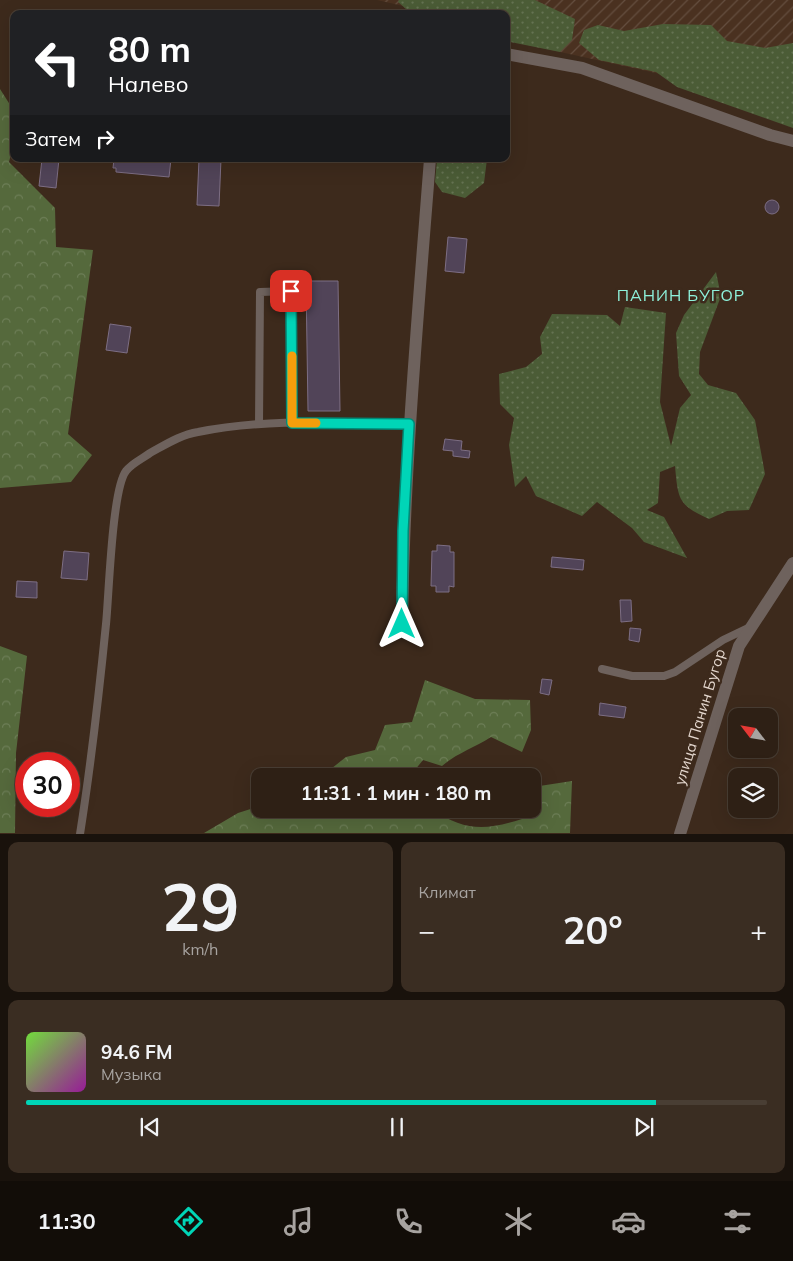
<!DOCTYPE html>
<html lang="ru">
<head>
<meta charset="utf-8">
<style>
	:root { --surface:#2e2015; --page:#3a2d22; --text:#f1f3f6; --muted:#a7a3a0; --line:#493e34; --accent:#00d5b7 }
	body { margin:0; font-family:Mulish,sans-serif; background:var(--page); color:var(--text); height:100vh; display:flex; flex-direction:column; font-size:19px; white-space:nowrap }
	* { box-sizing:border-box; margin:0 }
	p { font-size:16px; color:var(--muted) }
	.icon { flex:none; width:28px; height:28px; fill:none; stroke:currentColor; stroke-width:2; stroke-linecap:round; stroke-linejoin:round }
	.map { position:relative; height:834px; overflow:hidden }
	.side { display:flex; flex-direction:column; gap:8px; padding:8px; background:#19120c; flex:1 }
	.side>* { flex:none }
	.banner { position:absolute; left:10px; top:10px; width:500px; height:152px; border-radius:10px; box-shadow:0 5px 20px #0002,0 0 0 1px var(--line); background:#202124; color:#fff; overflow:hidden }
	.needle { width:32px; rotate:301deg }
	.controls { position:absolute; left:728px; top:708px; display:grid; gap:10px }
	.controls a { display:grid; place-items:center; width:50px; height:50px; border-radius:10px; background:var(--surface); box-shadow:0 5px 20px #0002,0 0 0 1px var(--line); font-size:25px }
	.speed { position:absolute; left:15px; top:752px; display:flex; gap:10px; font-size:25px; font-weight:700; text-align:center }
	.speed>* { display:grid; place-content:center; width:65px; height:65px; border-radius:50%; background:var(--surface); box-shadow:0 5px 20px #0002,0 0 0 1px var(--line); line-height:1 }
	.speed .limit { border:8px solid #d22; background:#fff; color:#111 }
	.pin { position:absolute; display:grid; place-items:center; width:42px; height:42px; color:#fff; margin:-21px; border-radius:10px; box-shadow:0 2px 8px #0006 }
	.me { position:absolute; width:55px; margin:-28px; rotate:0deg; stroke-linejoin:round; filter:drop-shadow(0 0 4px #0008) }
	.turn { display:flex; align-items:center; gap:18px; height:105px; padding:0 15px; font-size:22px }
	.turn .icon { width:65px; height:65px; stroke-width:2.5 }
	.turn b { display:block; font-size:35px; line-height:42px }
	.then { display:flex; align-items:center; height:48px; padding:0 15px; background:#0003; gap:10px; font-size:19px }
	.big { font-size:38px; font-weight:700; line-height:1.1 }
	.side .tile { flex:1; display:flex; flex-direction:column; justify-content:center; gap:8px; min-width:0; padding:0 18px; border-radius:10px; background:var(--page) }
	.side .dial { align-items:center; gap:0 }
	.dial b { font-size:65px; line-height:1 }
	.song { display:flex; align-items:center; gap:15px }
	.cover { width:60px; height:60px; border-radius:8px; background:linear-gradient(135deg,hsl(100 70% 55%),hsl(300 70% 35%)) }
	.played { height:5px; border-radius:2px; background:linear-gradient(90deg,var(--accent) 85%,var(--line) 85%) }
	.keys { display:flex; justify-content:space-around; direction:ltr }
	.heat { display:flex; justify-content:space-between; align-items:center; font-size:28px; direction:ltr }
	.side .tiles { flex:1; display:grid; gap:8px; grid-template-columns:1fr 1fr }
	.tile:last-child { grid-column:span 2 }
	.trip { position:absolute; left:251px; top:768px; width:290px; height:50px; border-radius:10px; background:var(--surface); box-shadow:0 5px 20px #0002,0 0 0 1px var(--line); font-weight:700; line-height:50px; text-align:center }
	.tab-bar { display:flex; height:80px; justify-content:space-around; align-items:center; background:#120d08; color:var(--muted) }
	.tab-bar .icon { width:35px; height:35px }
	.tab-bar .on { color:var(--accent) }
	.tab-bar b { font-size:22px; color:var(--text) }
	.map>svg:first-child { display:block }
	.industrial { fill:url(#industrial-furrows) }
	.grass { fill:url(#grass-dots) }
	.forest { fill:url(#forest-crowns) }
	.building { fill:#514458; stroke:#7d6e84 }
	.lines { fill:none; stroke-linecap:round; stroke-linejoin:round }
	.service { stroke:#6e625d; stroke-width:8 }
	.minor { stroke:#6e625d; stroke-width:12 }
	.route-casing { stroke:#008a77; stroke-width:12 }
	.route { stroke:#00d5b7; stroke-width:9 }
	.slow { stroke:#f59e0b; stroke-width:9 }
	.labels { text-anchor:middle; stroke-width:5; stroke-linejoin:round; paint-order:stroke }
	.street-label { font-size:15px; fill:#e4d7ce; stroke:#3d2a1c }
	.neighbourhood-label { font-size:16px; letter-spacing:1px; fill:#8ef2db; stroke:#3d2a1c }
</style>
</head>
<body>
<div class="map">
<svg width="793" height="834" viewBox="0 0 793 834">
	<defs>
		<pattern id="industrial-furrows" width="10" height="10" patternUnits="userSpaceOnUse" patternTransform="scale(1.25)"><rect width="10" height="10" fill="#4a3120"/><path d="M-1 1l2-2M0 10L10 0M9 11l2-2" fill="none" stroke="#644e3f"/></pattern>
		<pattern id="grass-dots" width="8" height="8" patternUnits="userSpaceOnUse" patternTransform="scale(1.25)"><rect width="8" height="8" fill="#4b5c36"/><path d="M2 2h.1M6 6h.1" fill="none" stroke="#657352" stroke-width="1.8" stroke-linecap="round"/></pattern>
		<pattern id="forest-crowns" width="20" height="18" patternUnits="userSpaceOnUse" patternTransform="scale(1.25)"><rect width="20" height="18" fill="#55693c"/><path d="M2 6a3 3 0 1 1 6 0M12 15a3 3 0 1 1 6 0" fill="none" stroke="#6d7e57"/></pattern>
	</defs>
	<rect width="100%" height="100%" fill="#3d2a1c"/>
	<path class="industrial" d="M377 0H793V92L774 99 506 40V14H410L403 6Z"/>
	<g class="grass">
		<path d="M399 0H535L575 19 572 40 560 52 506 41V14H412L398 2Z"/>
		<path d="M663 24 711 25 727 41 765 48 793 43V128L677 87 656 72 599 60 579 43 584 30 598 25 624 31Z"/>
		<path d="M437 159H487L484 183 465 198 442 192 435 182Z"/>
		<path d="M716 272 721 296 700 352 699 374 708 385 736 393 755 420 765 474 749 510 727 511 709 519C678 505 678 499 675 466L660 472 658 503 647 510 664 517 687 558 644 542 632 528 597 502 582 516 536 496 526 476 515 487 509 445 514 418 500 404 499 374 526 367 542 354 540 337 552 314 607 315 620 326 625 307 666 313 660 402 671 446 680 408 691 395 679 376 676 333 684 315Z"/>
	</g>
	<g class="forest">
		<path d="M0 89 14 111V142L9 162 55 208 56 247 93 250 68 434 92 455 71 482 0 488Z"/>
		<path d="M0 646 27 656 16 753 15 833H0Z"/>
		<path d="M425 680 475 699 530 700 531 730 522 752 491 737C474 748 457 753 442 766L423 760 410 776H322L346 757 375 750 385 725 412 722Z"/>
		<path d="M572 781 570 833H204L238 813 260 806V809H402L404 815 431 809C465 831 484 831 522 819V809H532L533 787Z"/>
	</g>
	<g class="building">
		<path d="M42 159H59L56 188 39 186Z"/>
		<path d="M114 159H171L169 177 116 172V168H113Z"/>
		<path d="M199 159H221L219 206 197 205Z"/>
		<circle cx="772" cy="207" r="7"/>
		<path d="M448 237 467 239 464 273 445 271Z"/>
		<path d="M306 281H338L340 411H308Z"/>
		<path d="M110 324 131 327 127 353 106 350Z"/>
		<path d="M445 439 462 441 461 450 470 451 469 458 453 456V451L443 450Z"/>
		<path d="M437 545 450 546V552H454V587L449 586V592H436V586H431L432 551H437Z"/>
		<path d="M64 551 89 553 87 580 61 578Z"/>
		<path d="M552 557 584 560 583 570 551 567Z"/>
		<path d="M17 581 37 582V598L16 597Z"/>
		<path d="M620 600H631L632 621 621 622Z"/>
		<path d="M630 628 641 629 639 642 629 640Z"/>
		<path d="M542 679 552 680 549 695 540 693Z"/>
		<path d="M600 703 626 707 624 718 599 715Z"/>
	</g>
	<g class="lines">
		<g class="service">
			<path d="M259 424 260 292 291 291 292 423"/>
			<path d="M602 669 632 676H664L675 672 723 640 748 628"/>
			<path d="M80 834C91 764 99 694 106 624 109 595 112 489 126 471 132 463 142 459 150 453 165 445 180 435 198 432 267 418 339 423 409 424"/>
		</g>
		<g class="minor">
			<path d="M506 54 582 68 770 135 793 141"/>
			<path d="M402 624C404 468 418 314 430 159"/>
			<path d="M680 834 739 646 793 563"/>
		</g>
	</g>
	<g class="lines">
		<defs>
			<path id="route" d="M291 291 292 423 409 424 403 531 402 624"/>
		</defs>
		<use href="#route" class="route-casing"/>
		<use href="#route" class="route"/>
		<path class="slow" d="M292 356V423H316"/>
	</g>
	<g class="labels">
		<g class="street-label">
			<text transform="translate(700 717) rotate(-73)" y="5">улица Панин Бугор</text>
		</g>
		<g class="neighbourhood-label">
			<text x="681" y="301">ПАНИН БУГОР</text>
		</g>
	</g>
</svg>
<div class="controls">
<a><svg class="needle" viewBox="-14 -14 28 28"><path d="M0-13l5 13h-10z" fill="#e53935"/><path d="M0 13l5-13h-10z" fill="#a7a3a0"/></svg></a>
<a><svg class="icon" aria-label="layers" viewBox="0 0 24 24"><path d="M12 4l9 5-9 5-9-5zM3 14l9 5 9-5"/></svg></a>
</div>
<div class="speed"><div class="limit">30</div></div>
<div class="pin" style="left:291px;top:291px;background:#d93025"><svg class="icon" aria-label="arrive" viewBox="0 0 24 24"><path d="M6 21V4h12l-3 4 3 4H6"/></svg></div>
<svg class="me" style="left:402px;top:624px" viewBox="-20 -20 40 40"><path d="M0-17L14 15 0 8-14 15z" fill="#00d5b7" stroke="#fff" stroke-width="4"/></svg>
<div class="trip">11:31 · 1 мин · 180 m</div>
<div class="banner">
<div class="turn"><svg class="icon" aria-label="left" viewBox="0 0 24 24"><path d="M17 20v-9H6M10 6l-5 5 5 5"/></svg><div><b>80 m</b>Налево</div></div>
<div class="then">Затем<svg class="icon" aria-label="right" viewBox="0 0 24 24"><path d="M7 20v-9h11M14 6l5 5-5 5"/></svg></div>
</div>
</div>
<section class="side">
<div class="tiles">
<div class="tile dial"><b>29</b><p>km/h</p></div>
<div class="tile"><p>Климат</p>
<div class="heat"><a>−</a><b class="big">20°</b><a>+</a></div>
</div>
<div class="tile">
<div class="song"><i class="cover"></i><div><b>94.6 FM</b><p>Музыка</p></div></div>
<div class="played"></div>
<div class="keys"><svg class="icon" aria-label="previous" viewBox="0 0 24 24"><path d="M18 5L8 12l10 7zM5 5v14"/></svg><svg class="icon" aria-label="pause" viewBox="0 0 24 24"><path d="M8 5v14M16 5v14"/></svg><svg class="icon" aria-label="next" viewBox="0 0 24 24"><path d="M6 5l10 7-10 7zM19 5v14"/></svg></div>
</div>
</div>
</section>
<nav class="tab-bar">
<b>11:30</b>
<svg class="icon on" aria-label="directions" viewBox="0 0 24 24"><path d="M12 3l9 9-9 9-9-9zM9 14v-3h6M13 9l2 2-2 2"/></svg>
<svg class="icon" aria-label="music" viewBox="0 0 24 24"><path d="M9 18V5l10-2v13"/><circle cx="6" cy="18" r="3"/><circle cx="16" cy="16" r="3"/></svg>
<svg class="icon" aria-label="phone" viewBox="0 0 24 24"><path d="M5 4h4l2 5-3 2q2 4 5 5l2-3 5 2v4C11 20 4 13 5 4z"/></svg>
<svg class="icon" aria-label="climate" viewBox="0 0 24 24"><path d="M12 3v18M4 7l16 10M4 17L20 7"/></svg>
<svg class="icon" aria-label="car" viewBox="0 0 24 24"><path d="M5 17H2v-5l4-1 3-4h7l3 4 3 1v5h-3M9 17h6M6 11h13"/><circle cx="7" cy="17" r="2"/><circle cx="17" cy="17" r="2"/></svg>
<svg class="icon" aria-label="filters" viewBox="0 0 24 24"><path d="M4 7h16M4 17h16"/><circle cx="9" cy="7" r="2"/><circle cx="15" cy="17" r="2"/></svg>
</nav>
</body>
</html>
